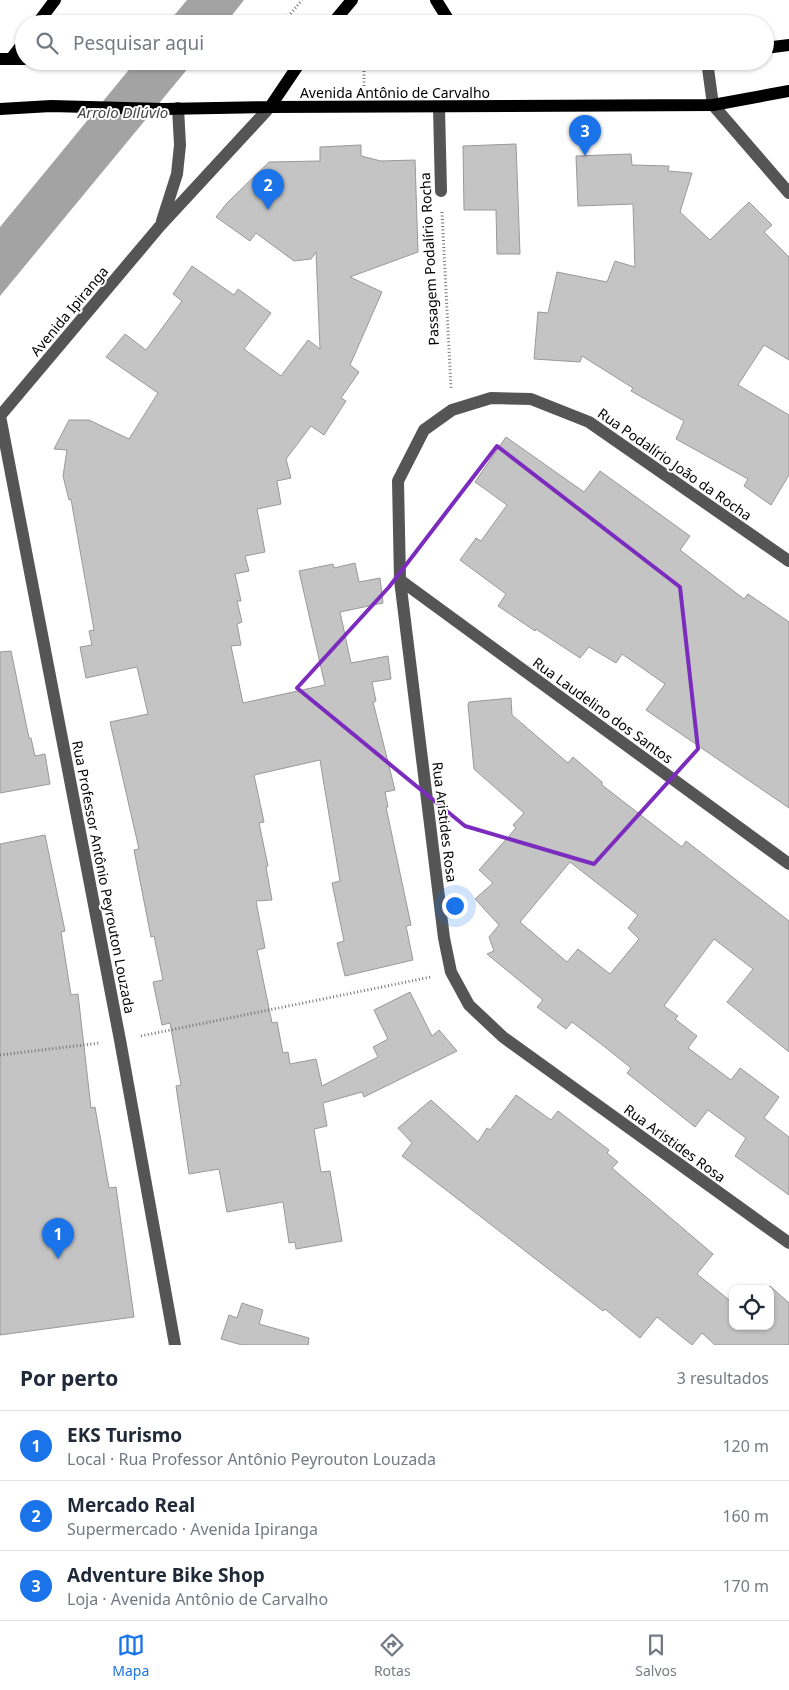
<!DOCTYPE html>
<html lang="pt">
<meta charset="utf-8">
<style>
:root{--surface:#fff;--page:#f6f6f7;--text:#1f2937;--muted:#747a83;--line:#e0e1e3;--accent:#1a73e8}
body{margin:0;font-family:"Noto Sans",sans-serif;background:var(--page);color:var(--text)}
.controls{position:absolute;right:15px;bottom:15px;display:grid;overflow:hidden;border-radius:10px;box-shadow:0 1px 4px #0004}
.controls button{width:45px;height:45px;display:grid;place-items:center;padding:0;border:0;border-bottom:1px solid var(--line);background:var(--surface);color:var(--text);font:25px sans-serif}
.you{position:absolute;left:454px;top:905px;width:18px;height:18px;margin:-12px;border:4px solid #fff;border-radius:50%;background:#1a73e8;box-shadow:0 0 0 8px #1a73e833}
.badge{display:grid;place-items:center;width:32px;height:32px;border-radius:50%;background:var(--accent);color:#fff;font-size:16px;font-weight:700}
.pin{position:absolute;translate:-50% -41px;filter:drop-shadow(0 1px 2px #0008)}
.pin::after{content:'';position:absolute;top:26px;width:18px;height:15px;background:inherit;clip-path:polygon(0 0,100% 0,50% 100%)}
.list{margin:0;padding:0;list-style:none}
h2{display:flex;justify-content:space-between;align-items:center;height:65px;margin:0;padding:0 20px;font-size:21px}
h2 small{font-size:16px;font-weight:400;color:var(--muted)}
.list li{display:grid;grid-template-columns:32px 1fr auto;gap:15px;align-items:center;box-sizing:border-box;height:70px;padding:0 20px;border-top:1px solid var(--line)}
.list b{display:block;font-size:19px;white-space:nowrap}
.list p{margin:0;font-size:16px;white-space:nowrap;color:var(--muted)}
.list em{font-size:16px;font-style:normal;color:var(--muted)}
.icon{flex:none;width:28px;height:28px;fill:none;stroke:currentColor;stroke-width:2;stroke-linecap:round;stroke-linejoin:round}
.map{position:relative;flex:none;width:789px;height:1345px;overflow:hidden}
.search{position:absolute;background:var(--surface);box-shadow:0 1px 4px #0004;left:15px;right:15px;top:15px;height:55px;display:flex;align-items:center;gap:12px;box-sizing:border-box;padding:0 18px;border-radius:28px;color:var(--muted);font-size:19px}
.sheet{height:275px;background:var(--surface)}
nav{display:flex;justify-content:space-around;align-items:center;box-sizing:border-box;height:70px;border-top:1px solid var(--line);background:var(--surface);font-size:14px;color:var(--muted)}
nav a{display:grid;justify-items:center;gap:2px}
nav .on{color:var(--accent)}
.map>svg:first-child{display:block}
.water{fill:#a3a3a3}
.building{fill:#c4c4c4;stroke:#999;fill-rule:evenodd}
.lines{fill:none;stroke-linecap:round;stroke-linejoin:round}
.path{stroke:#777;stroke-width:3;stroke-dasharray:1 2.5;stroke-linecap:butt}
.minor{stroke:#555;stroke-width:12}
.major{stroke:#000;stroke-width:12}
.marked{fill:none;stroke:#7b2cbf;stroke-width:4;stroke-linejoin:round}
.labels{text-anchor:middle;dominant-baseline:central;stroke-width:4;stroke-linejoin:round;paint-order:stroke}
.street-label{font-size:14px;fill:#000;stroke:#fff}
.water-label{font-size:15px;font-style:italic;fill:#444;stroke:#fff}
</style>
<div class="map">
<svg width="789" height="1345" viewBox="0 0 789 1345">
<rect width="100%" height="100%" fill="#fff"/>
<!-- water -->
<path class="water" d="M187,0H244L225,24H167Z
M136,61H194L0,296V227Z"/>
<!-- building -->
<path class="building" d="M516,144L520,254H497L496,210H464L463,146Z
M361,145V156L381,161L415,160L418,252L350,277L382,292L350,365L359,372L341,398L346,401L324,435L311,426L286,459L291,478L277,481L281,504L257,509L265,552L245,556L249,571L235,574L241,601H237L242,622L237,624L241,645L231,646L243,703L325,685L299,571L333,564L334,568L355,563L359,582L380,578L383,603L340,612L351,663L388,656L391,679L372,682L376,701L373,702L395,790L385,792L388,807H386L411,925L406,926L413,960L345,976L337,943L344,941L332,883L340,881L320,760L254,775L264,822L259,823L268,866L266,867L272,900L256,901L265,948L257,950L272,1023L277,1022L283,1053L288,1052L290,1064L316,1059L322,1086L378,1057L373,1047L388,1039L374,1010L410,992L432,1036L439,1030L457,1051L364,1097L362,1092L323,1103L327,1126L314,1129L321,1172L330,1171L342,1241L296,1249L295,1242L289,1243L283,1202L227,1212L219,1169L189,1174L176,1086L181,1085L170,1023L162,1025L153,982L163,980L154,936L151,937L134,850L139,849L110,722L148,714L137,667L86,678L80,647L92,645L89,631L94,630L71,499L69,500L63,476L67,450L54,449L69,420H89L129,439L158,393L106,357L125,334L146,350L182,301L173,294L192,266L234,295L238,289L271,313L244,349L281,376L308,340L320,349L316,252L311,259L294,261L256,233L250,241L216,217L227,203L269,162L320,161V147Z
M631,154L632,165L669,166L668,171L692,173L680,212L710,240L749,202L772,225L764,232L789,257V360L764,345L738,385L789,415V475L771,505L744,486L748,479L676,439L684,421L631,391L633,388L582,356L580,362L534,359L538,312L548,313L557,272L607,282L615,261L635,267L633,204L578,206L576,156Z
M506,437L584,492L600,471L690,536L680,550L744,599L748,594L789,622V808L646,710L665,684L622,654L616,663L589,647L580,658L536,629L535,631L498,606L506,594L460,560L476,538L481,541L507,505L475,482Z
M11,651L29,738H31L35,756L45,754L50,784L0,793V652Z
M511,698L512,715L568,763L573,757L602,782V785L682,847L686,841L789,921V1052L727,1002L753,969L714,939L664,1006L678,1016L675,1019L697,1036L688,1048L731,1080L740,1068L779,1097L764,1118L789,1137V1195L735,1156L746,1138L708,1110L695,1127L627,1073L631,1068L605,1047L572,1022L566,1029L537,1007L543,1000L487,954L494,951L489,937L499,925L475,899L493,883L479,870L516,828L513,825L524,813L474,769L468,705L469,702ZM570,862L638,915L628,928L639,939L610,974L578,949L567,962L520,922Z
M45,835L65,931L61,932L71,995L78,994L91,1108L95,1107L109,1188L116,1187L134,1317L0,1335V844Z
M516,1095L551,1120L558,1111L609,1150L607,1153L618,1162L612,1168L713,1254L697,1274L733,1303V1326H770V1289H768L770,1286L789,1303V1345H715L702,1333L692,1345L657,1317L640,1338L605,1309L603,1311L402,1156L412,1143L398,1128L431,1100L478,1142L487,1128L490,1130Z
M242,1303L263,1310L259,1324L309,1338L308,1345H242L221,1339L229,1315L237,1318Z"/>
<g class="lines">
<!-- path -->
<path class="path" d="M286,19L312,20
M286,19L302,0
M364,86V61
M442,212L451,388
M141,1036L431,977
M0,1055L100,1043"/>
<!-- minor -->
<path class="minor" d="M707,61L713,105L789,193
M439,108L441,191
M162,221L177,174L180,145L178,108
M0,416L120,1040L175,1345
M0,416L160,226L270,107
M789,561L589,422L531,399L491,398L452,410L424,430L398,481L400,580L444,938L451,972L469,1005L503,1037L789,1243
M400,580L789,864"/>
<!-- major -->
<path class="major" d="M436,0L451,24
M37,24L55,0
M332,24L352,0
M765,48L789,45
M0,59H24
M11,59L24,42
M270,107L301,61
M0,109L51,106L163,109L270,107L713,105L789,91"/>
</g>
<!-- marked area -->
<path class="marked" d="M497,446L680,587L698,749L594,864L465,826L297,688L389,587Z"/>
<g class="labels">
<!-- street labels -->
<g class="street-label">
<text x="395" y="92">Avenida Antônio de Carvalho</text>
<text transform="translate(429 259) rotate(-93)">Passagem Podalírio Rocha</text>
<text transform="translate(69 311) rotate(-50)">Avenida Ipiranga</text>
<text transform="translate(675 464) rotate(35)">Rua Podalírio João da Rocha</text>
<text transform="translate(603 710) rotate(36)">Rua Laudelino dos Santos</text>
<text transform="translate(445 822) rotate(83)">Rua Aristides Rosa</text>
<text transform="translate(104 877) rotate(79)">Rua Professor Antônio Peyrouton Louzada</text>
<text transform="translate(675 1143) rotate(36)">Rua Aristides Rosa</text>
</g>
<!-- water labels -->
<g class="water-label">
<text x="123" y="112">Arroio Dilúvio</text>
</g>
</g>
</svg>
<div class="controls">
<button><svg class="icon" aria-label="locate" viewBox="0 0 24 24"><circle cx="12" cy="12" r="6"/><path d="M12 2v4M12 18v4M2 12h4M18 12h4"/></svg></button>
</div>
<div class="you"></div>
<div class="pin badge" style="left:58px;top:1259px">1</div>
<div class="pin badge" style="left:268px;top:210px">2</div>
<div class="pin badge" style="left:585px;top:156px">3</div>
<div class="search"><svg class="icon" aria-label="search" viewBox="0 0 24 24"><circle cx="10" cy="10" r="6"/><path d="M15 15l6 6"/></svg>Pesquisar aqui</div>
</div>
<section class="sheet">
<h2>Por perto<small>3 resultados</small></h2>
<ul class="list">
<li><span class="badge">1</span><div><b>EKS Turismo</b><p>Local · Rua Professor Antônio Peyrouton Louzada</p></div><em>120 m</em></li>
<li><span class="badge">2</span><div><b>Mercado Real</b><p>Supermercado · Avenida Ipiranga</p></div><em>160 m</em></li>
<li><span class="badge">3</span><div><b>Adventure Bike Shop</b><p>Loja · Avenida Antônio de Carvalho</p></div><em>170 m</em></li>
</ul>
</section>
<nav>
<a class="on"><svg class="icon" aria-label="map" viewBox="0 0 24 24"><path d="M3 6l6-2 6 2 6-2v14l-6 2-6-2-6 2zM9 4v14M15 6v14"/></svg>Mapa</a>
<a><svg class="icon" aria-label="directions" viewBox="0 0 24 24"><path d="M12 3l9 9-9 9-9-9zM9 14v-3h6M13 9l2 2-2 2"/></svg>Rotas</a>
<a><svg class="icon" aria-label="saved" viewBox="0 0 24 24"><path d="M7 4h10v16l-5-4-5 4z"/></svg>Salvos</a>
</nav>
